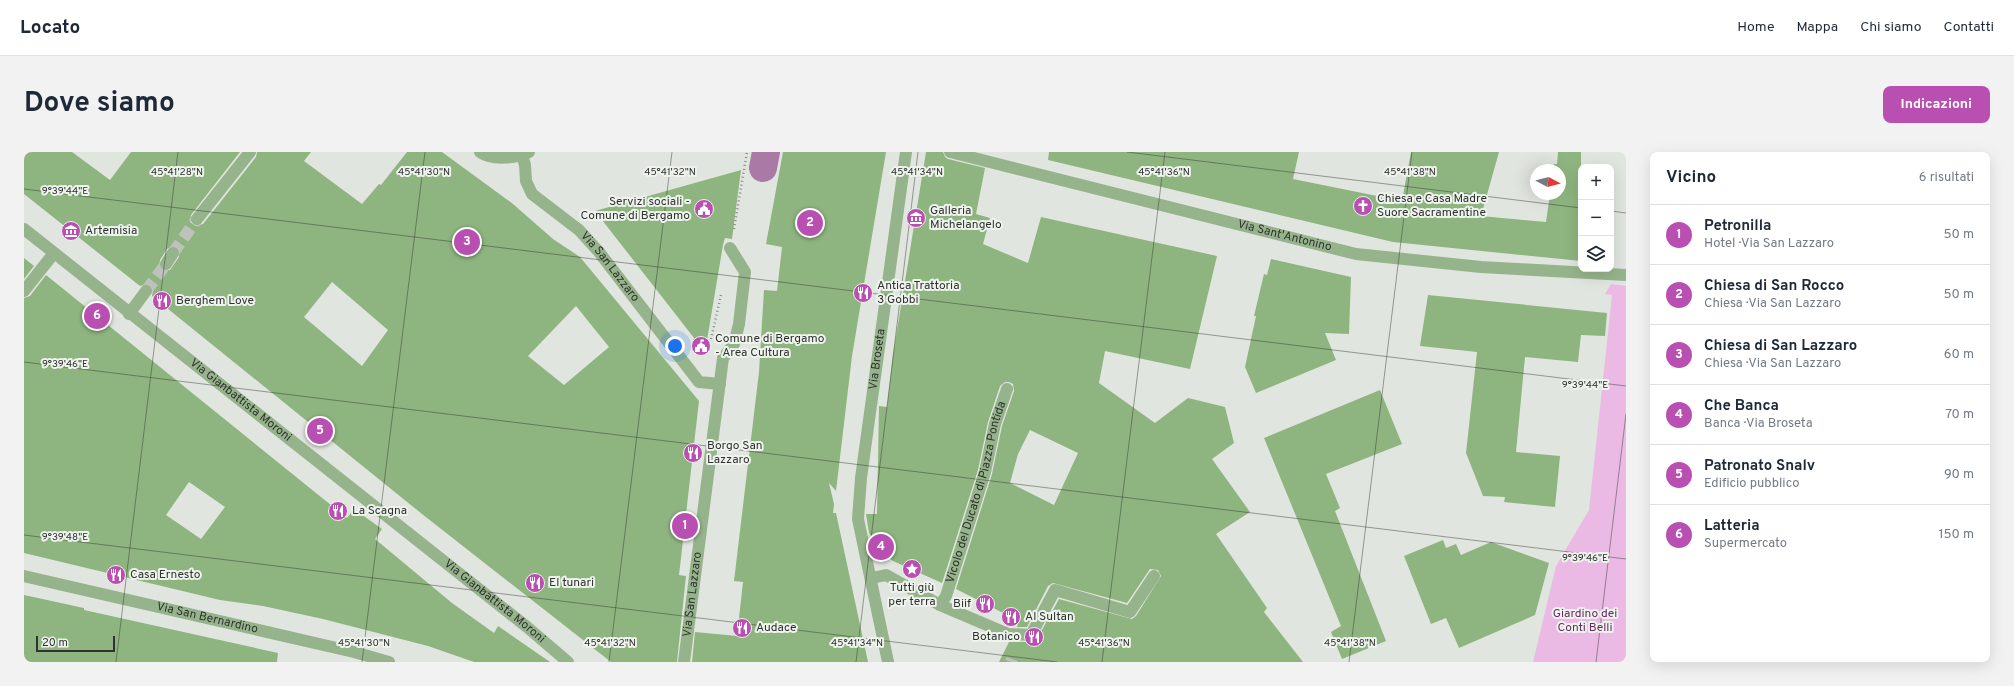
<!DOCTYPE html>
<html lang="it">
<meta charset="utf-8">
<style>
:root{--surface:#fff;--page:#f2f2f3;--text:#1f2937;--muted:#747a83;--line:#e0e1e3;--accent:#b94fb1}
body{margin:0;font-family:Overpass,sans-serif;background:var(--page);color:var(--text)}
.controls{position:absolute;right:12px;top:12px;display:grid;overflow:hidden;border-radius:8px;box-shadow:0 4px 16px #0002}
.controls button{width:36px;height:36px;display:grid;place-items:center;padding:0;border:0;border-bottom:1px solid var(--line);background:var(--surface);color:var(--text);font:20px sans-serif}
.compass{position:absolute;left:1506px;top:12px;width:36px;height:36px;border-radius:50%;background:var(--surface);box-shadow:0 4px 16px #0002;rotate:97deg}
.scale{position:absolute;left:12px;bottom:10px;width:79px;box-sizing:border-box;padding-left:4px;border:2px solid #30322f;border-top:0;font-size:11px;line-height:14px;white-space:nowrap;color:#30322f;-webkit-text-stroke:3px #eef3ed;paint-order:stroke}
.you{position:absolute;left:651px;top:194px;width:14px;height:14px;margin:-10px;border:3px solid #fff;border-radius:50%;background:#1a73e8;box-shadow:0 0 0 6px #1a73e833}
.badge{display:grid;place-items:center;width:26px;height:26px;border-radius:50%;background:var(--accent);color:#fff;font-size:13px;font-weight:700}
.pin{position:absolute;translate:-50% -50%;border:2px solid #fff;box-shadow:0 1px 4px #0006}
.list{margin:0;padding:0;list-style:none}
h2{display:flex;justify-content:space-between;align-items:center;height:52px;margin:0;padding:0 16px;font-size:17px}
h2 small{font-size:13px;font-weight:400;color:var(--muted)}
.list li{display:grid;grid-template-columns:26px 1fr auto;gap:12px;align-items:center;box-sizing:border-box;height:60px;padding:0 16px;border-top:1px solid var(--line)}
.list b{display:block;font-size:15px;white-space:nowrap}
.list p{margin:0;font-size:13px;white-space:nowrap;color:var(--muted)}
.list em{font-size:13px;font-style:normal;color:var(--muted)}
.icon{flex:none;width:22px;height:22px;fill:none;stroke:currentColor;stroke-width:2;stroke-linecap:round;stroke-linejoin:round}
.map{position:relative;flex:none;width:1602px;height:510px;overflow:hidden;border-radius:8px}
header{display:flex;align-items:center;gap:24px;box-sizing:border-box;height:56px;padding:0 20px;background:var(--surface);border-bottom:1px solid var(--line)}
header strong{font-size:19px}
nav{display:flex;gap:22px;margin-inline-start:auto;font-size:14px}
.intro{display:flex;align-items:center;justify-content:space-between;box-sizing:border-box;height:96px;padding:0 24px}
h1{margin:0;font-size:28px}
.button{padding:10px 18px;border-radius:8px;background:var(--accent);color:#fff;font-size:14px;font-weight:700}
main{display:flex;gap:24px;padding:0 24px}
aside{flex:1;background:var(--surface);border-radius:8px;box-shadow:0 4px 16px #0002}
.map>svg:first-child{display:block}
.green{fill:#eabae4}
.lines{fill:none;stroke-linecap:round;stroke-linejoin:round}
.canal{stroke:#ab79a5;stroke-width:28}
.building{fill:#8eb57f;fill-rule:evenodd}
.street-tunnel{stroke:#bec1bc;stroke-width:12;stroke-dasharray:12 6;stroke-linecap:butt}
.path{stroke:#868984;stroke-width:2.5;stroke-dasharray:1 3;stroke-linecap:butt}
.lane{stroke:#96b48b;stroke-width:12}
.street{stroke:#96b48b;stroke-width:12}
.ticks{fill:none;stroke:#30322f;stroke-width:1;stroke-opacity:0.45}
.labels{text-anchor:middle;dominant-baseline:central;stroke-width:4;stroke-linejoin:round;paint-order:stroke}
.poi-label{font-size:12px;fill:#30322f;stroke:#eef3ed;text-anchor:start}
.street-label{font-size:12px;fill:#30322f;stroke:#eef3ed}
.park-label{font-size:12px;fill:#672962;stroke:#eef3ed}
.ticks-label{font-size:10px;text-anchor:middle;fill:#30322f;stroke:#eef3ed;stroke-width:4;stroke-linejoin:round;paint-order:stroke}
</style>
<header>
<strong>Locato</strong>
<nav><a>Home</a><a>Mappa</a><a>Chi siamo</a><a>Contatti</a></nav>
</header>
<div class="intro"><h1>Dove siamo</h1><a class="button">Indicazioni</a></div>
<main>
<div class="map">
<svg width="1602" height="510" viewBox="0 0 1602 510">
<rect width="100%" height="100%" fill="#e1e5df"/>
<!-- green -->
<path class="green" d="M1587,132L1602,134V510H1509L1532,414L1565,358L1588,143L1581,142Z"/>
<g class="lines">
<!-- canal -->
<path class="canal" d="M739,16L742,0"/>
</g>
<!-- building -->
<path class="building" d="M0,0H48L86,28L107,0H216L167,63L166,70L172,74L179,72L232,5L233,0H287L280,9L338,52L355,32L357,33L383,0H418L489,52L529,87L556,105L675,249L655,423L662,424L653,510H587L398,362L128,144L129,139L127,133L122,132L116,134L0,42ZM149,94L155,97V105L146,118H138L135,115L136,108L143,97ZM308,130L364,178L338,214L280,165ZM552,154L585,195L540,233L504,204Z
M759,0H862L828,204L812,339L805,331L810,352L809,361H812L844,510H668L671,480L713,484L719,430L710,429L735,220L740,138L753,139L758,95L742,92Z
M902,0H919L921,5L924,7L961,16L952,62L966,66L959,92L1004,111L1017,65L1193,104L1166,217L1081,199L1075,231L1131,271L1164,246L1201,255L1210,291L1188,307L1226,360L1192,382L1243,456L1240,460L1279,510H975L985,490H1007L1013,487L1035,447L1108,467L1112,464L1137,424L1134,418L1126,417L1103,451L1029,431L1024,434L1003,475H993L995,469L932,437L968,322L978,274L990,239L989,232L985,230H981L976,234L964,270L954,318L918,431L869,409L862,403L845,381L842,362H853L855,254L863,255L869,203ZM1006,278L1054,301L1030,353L986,331L994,302Z
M1025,0H1275L1269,27L1378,49L1387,0H1475L1457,64L1522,70L1526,42H1536V18H1529L1530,12H1533L1534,0H1557V109L1369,90L1024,8Z
M717,18L708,87L701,86L699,93L681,200L571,59Z
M0,106L10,114L0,127Z
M1247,107L1327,125L1325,182L1301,181L1312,208L1232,241L1221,215L1232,164H1230L1240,122L1243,123Z
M22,123L323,366L330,357L358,377L351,387L428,451L470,481L474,474L526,510H450L404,494L299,467L239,454L196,448L0,401V146L6,144ZM165,330L201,355L177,387L142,363Z
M1404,143L1583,161L1581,184L1557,183L1554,210L1501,205L1492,300L1536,304L1531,355L1480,350L1481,345L1459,344L1442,301L1453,200L1396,194Z
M1356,238L1378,292L1302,322L1316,356L1311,359L1362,489L1318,507L1307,480L1317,474L1240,286Z
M1419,388L1422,396L1432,392L1437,403L1467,390L1525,411L1511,463L1435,496L1422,466L1407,472L1380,404Z
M0,443L60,456V458L254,501L253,510H0Z"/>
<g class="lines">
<!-- street-tunnel -->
<path class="street-tunnel" d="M149,101L173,67
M122,139L142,112
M987,510L988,507"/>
<!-- path -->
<path class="path" d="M710,77L723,0
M687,187L697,143"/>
<!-- lane -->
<path class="lane" id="s1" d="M916,453L922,444L961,320L971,272L983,237"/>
<!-- street -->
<g class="street">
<path d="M456,0C469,9 492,6 505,0"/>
<path id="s2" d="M926,0L1332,102L1457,115L1602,123"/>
<path id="s3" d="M498,3L501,13L502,29L508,42L555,78L575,100L675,230L696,232"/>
<path d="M173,67L226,0"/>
<path id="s4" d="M0,77L503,475L544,510"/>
<path d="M142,112L149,101"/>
<path d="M0,139L30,101"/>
<path d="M105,162L122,139"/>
<path id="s5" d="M0,424L330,500L365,510"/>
<path d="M848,426L862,423L916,453L984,482L1007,483L1031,438L1106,460L1130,424"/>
<path id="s6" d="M660,510L699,206L710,192L715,172L721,120L706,96"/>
<path id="s7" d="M864,510L834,367L837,326L882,0"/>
</g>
</g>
<!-- ticks -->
<path class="ticks" d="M1103,0L1557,56M0,37L1602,234M1587,59L1602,61M0,210L1602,407M0,383L1033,510M92,510L154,0M338,510L401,0M585,510L648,0M832,510L894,0M1078,510L1141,0M1325,510L1388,0M1572,510L1602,262"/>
<!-- icons -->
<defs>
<symbol id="church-disc" viewBox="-11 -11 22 22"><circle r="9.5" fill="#b94fb1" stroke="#eef3ed"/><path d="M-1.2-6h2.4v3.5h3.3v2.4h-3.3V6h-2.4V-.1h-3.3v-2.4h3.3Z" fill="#fff"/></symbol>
<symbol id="civic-disc" viewBox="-11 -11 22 22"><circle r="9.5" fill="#b94fb1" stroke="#eef3ed"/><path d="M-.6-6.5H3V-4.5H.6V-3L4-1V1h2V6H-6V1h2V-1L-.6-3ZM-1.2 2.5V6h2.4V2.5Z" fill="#fff"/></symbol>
<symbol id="museum-disc" viewBox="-11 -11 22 22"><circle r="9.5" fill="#b94fb1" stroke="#eef3ed"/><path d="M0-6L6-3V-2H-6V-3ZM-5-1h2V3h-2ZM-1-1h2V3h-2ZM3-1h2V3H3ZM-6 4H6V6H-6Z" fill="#fff"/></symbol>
<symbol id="restaurant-disc" viewBox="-11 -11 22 22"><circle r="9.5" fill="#b94fb1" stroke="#eef3ed"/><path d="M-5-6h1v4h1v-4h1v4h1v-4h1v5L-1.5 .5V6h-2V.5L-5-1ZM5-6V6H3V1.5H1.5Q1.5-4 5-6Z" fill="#fff"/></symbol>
<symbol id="sight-disc" viewBox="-11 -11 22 22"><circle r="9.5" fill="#b94fb1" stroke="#eef3ed"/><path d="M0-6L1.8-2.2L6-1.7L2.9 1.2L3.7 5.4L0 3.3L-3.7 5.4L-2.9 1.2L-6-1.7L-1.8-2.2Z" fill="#fff"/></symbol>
</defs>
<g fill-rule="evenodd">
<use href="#church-disc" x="1328" y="43" width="22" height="22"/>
<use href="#civic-disc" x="669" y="46" width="22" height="22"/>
<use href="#museum-disc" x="881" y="55" width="22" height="22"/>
<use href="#museum-disc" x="36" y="68" width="22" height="22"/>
<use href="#restaurant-disc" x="828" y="130" width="22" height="22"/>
<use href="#restaurant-disc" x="127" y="138" width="22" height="22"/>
<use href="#civic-disc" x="666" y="183" width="22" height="22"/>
<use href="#restaurant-disc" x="658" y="290" width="22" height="22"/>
<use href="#restaurant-disc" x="303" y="348" width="22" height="22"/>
<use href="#sight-disc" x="877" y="406" width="22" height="22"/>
<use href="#restaurant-disc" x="81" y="412" width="22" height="22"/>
<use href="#restaurant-disc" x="500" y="420" width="22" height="22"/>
<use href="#restaurant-disc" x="950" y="441" width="22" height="22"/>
<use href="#restaurant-disc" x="976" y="454" width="22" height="22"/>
<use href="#restaurant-disc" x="707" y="465" width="22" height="22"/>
<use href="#restaurant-disc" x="999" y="474" width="22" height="22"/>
</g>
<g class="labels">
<!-- poi labels -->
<g class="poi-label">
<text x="1353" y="47">Chiesa e Casa Madre<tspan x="1353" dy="14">Suore Sacramentine</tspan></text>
<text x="666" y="50" text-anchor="end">Servizi sociali -<tspan x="666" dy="14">Comune di Bergamo</tspan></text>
<text x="906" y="59">Galleria<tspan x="906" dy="14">Michelangelo</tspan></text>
<text x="61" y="79">Artemisia</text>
<text x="853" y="134">Antica Trattoria<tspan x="853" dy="14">3 Gobbi</tspan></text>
<text x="152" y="149">Berghem Love</text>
<text x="691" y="187">Comune di Bergamo<tspan x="691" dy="14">- Area Cultura</tspan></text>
<text x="683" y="294">Borgo San<tspan x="683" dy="14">Lazzaro</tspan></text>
<text x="328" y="359">La Scagna</text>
<text x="106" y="423">Casa Ernesto</text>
<text x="525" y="431">El tunari</text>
<text x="888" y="436" text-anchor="middle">Tutti giù<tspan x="888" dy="14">per terra</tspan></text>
<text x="947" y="452" text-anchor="end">Biif</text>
<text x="1001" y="465">Al Sultan</text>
<text x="732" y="476">Audace</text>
<text x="996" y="485" text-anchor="end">Botanico</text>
</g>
<!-- street labels -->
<g class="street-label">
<text stroke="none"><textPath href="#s2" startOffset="345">Via Sant'Antonino</textPath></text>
<text stroke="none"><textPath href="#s3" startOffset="148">Via San Lazzaro</textPath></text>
<text stroke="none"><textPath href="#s7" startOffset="307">Via Broseta</textPath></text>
<text stroke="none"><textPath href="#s4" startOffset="276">Via Gianbattista Moroni</textPath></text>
<text stroke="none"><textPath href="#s1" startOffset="119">Vicolo del Ducato di Piazza Pontida</textPath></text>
<text stroke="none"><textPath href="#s6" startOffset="68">Via San Lazzaro</textPath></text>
<text stroke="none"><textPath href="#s4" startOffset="600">Via Gianbattista Moroni</textPath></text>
<text stroke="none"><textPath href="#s5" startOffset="188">Via San Bernardino</textPath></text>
</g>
<!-- park labels -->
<g class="park-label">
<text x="1561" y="462">Giardino dei<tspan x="1561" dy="14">Conti Belli</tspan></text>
</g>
</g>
<g class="ticks-label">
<text x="153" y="23">45°41'28"N</text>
<text x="400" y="23">45°41'30"N</text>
<text x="646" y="23">45°41'32"N</text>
<text x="893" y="23">45°41'34"N</text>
<text x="1140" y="23">45°41'36"N</text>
<text x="1386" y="23">45°41'38"N</text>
<text x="41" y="42">9°39'44"E</text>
<text x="41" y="215">9°39'46"E</text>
<text x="1561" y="236">9°39'44"E</text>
<text x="41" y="388">9°39'48"E</text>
<text x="1561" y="409">9°39'46"E</text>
<text x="340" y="494">45°41'30"N</text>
<text x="586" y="494">45°41'32"N</text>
<text x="833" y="494">45°41'34"N</text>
<text x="1080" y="494">45°41'36"N</text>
<text x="1326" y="494">45°41'38"N</text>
</g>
</svg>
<div class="controls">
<button>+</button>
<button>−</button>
<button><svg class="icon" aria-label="layers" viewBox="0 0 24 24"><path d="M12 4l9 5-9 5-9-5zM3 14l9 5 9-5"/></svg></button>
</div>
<svg class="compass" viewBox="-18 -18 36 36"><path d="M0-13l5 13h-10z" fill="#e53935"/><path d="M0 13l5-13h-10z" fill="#747a83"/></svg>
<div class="scale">20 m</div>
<div class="you"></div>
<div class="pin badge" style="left:661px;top:374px">1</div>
<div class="pin badge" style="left:786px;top:71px">2</div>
<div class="pin badge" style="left:443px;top:90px">3</div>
<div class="pin badge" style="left:857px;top:395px">4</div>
<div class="pin badge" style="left:296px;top:279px">5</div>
<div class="pin badge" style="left:73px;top:164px">6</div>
</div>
<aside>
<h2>Vicino<small>6 risultati</small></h2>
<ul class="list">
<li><span class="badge">1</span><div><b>Petronilla</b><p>Hotel · Via San Lazzaro</p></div><em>50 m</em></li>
<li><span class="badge">2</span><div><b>Chiesa di San Rocco</b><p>Chiesa · Via San Lazzaro</p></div><em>50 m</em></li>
<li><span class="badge">3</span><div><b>Chiesa di San Lazzaro</b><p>Chiesa · Via San Lazzaro</p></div><em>60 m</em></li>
<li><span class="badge">4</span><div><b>Che Banca</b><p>Banca · Via Broseta</p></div><em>70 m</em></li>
<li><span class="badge">5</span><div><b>Patronato Snalv</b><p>Edificio pubblico</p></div><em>90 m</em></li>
<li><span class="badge">6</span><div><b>Latteria</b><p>Supermercato</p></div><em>150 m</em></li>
</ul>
</aside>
</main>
